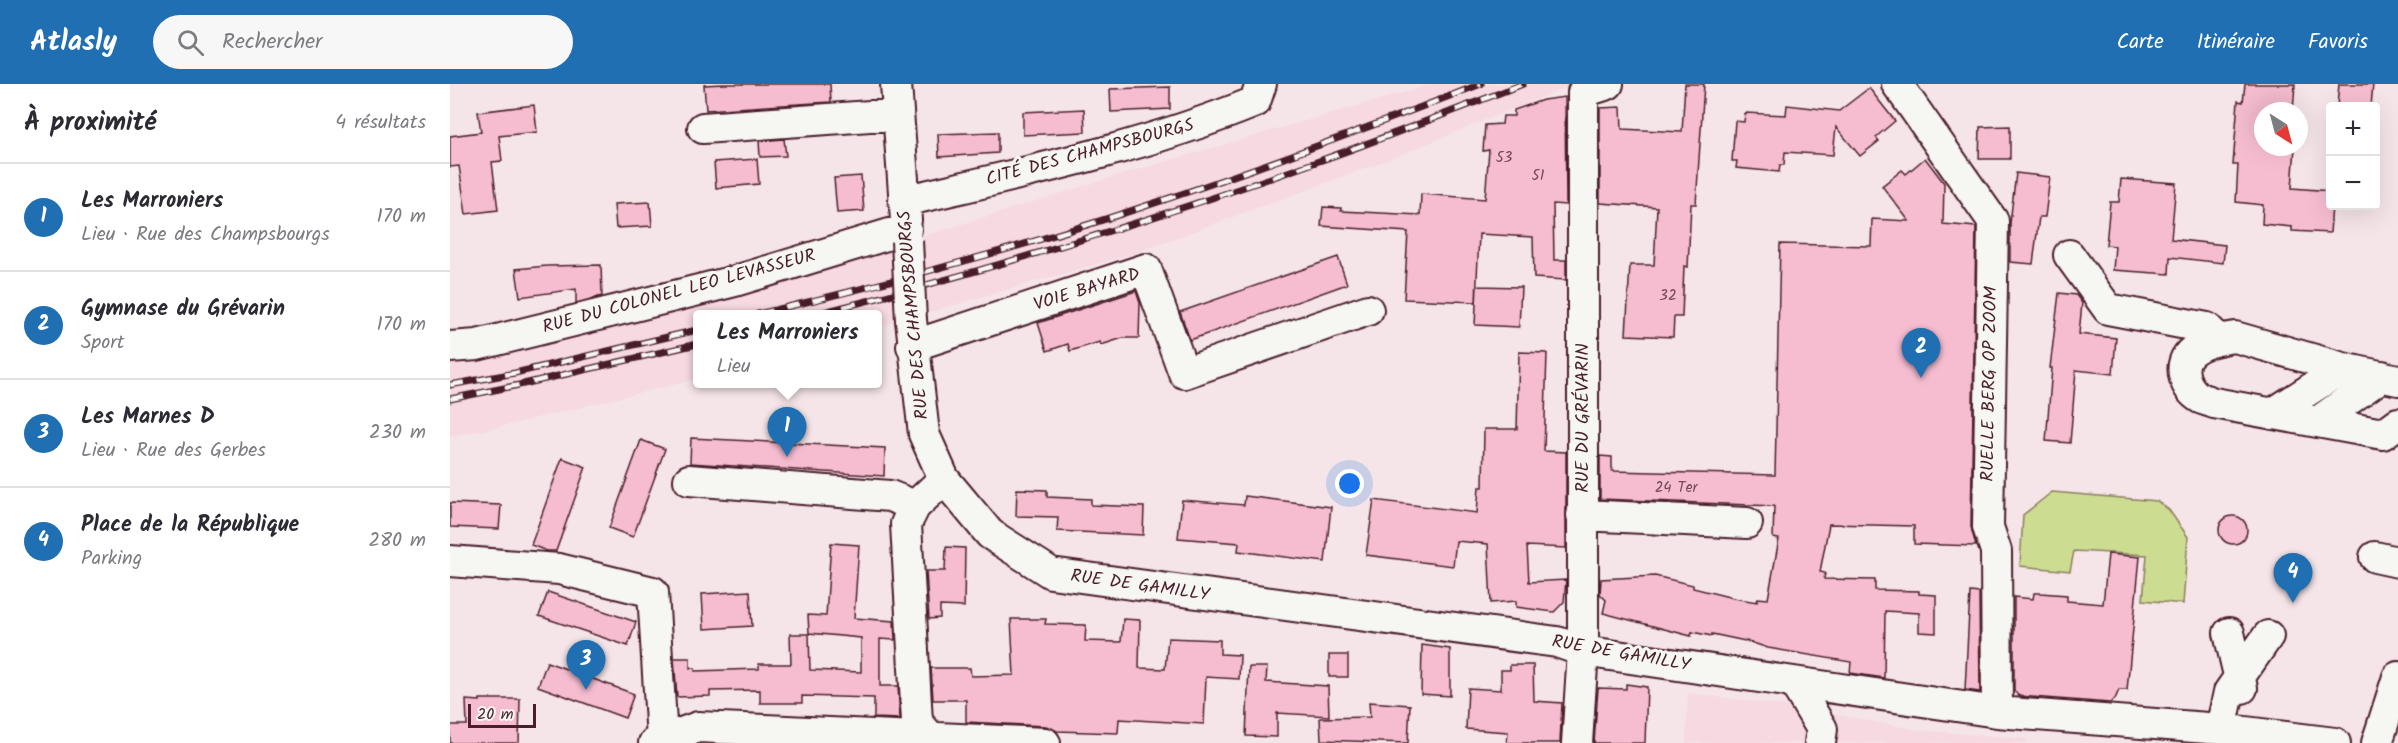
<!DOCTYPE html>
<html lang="fr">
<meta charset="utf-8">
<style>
:root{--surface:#fff;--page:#f7f7f7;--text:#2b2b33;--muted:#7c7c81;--line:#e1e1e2;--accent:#1f6fb2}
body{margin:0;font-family:Kalam,sans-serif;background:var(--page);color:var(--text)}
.controls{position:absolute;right:18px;top:18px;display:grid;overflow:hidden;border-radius:6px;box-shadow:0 6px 24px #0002}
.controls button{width:54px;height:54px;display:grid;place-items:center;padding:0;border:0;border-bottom:2px solid var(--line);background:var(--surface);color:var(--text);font:30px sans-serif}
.compass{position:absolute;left:1804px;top:18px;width:54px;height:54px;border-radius:50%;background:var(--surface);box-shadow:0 6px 24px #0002;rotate:144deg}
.scale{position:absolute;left:18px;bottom:15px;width:68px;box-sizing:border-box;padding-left:6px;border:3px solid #4a1f2b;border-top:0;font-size:16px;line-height:21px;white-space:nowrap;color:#4a1f2b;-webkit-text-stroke:4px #f6f6f2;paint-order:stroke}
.you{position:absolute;left:900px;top:400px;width:21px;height:21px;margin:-15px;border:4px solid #fff;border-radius:50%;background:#1a73e8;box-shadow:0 0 0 9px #1a73e833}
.badge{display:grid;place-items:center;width:39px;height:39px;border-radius:50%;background:var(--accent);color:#fff;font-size:20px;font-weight:700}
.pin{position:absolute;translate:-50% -50px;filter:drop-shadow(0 2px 3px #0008)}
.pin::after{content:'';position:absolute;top:32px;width:21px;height:18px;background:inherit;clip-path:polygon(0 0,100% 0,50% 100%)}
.popup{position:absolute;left:243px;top:226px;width:189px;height:78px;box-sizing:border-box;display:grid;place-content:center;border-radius:6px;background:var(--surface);filter:drop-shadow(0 2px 4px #0005);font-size:20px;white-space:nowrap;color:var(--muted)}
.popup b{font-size:22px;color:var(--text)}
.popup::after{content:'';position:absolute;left:50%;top:100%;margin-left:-12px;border:12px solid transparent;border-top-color:var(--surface)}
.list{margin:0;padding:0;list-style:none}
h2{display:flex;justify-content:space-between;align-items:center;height:78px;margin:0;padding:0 24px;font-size:26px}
h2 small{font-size:20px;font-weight:400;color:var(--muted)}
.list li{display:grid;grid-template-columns:39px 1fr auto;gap:18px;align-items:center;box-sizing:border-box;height:108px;padding:0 24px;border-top:2px solid var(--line)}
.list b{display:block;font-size:22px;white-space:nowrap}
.list p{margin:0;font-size:20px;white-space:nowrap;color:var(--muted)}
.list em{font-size:20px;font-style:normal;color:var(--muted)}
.icon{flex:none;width:33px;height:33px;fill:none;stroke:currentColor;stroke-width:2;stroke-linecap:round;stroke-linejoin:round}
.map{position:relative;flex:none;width:1948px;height:659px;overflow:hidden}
header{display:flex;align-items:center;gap:36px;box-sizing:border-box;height:84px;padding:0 30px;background:var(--accent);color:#fff}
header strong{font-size:28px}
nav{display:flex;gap:33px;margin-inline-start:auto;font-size:21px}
.search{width:420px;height:54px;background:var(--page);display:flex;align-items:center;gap:15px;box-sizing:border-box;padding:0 21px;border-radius:33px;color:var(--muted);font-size:22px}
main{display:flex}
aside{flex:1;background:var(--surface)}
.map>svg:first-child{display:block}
.built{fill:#f6d9e1}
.green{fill:#ccdd91;stroke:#8b7e5e;stroke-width:1.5}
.building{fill:#f6bdd1;stroke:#4a1f2b;stroke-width:1.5}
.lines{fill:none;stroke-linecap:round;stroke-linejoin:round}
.minor-casing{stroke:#4a1f2b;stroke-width:34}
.minor{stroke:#f6f6f2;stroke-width:30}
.rail-casing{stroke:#4a1f2b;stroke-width:7}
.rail{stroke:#f6f6f2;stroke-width:4.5;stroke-dasharray:14;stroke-linecap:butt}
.minor-bridge-casing{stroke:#4a1f2b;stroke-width:34;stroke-linecap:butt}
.minor-bridge{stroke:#f6f6f2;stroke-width:30}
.labels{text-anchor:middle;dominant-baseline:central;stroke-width:6;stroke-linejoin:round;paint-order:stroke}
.number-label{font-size:15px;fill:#754654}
.street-label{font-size:18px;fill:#4a1f2b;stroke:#f6f6f2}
</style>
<header>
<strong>Atlasly</strong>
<div class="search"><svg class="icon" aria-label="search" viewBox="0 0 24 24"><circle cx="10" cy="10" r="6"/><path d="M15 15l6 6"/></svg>Rechercher</div>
<nav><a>Carte</a><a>Itinéraire</a><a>Favoris</a></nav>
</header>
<main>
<aside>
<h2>À proximité<small>4 résultats</small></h2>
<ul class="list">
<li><span class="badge">1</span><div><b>Les Marroniers</b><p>Lieu · Rue des Champsbourgs</p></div><em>170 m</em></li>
<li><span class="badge">2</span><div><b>Gymnase du Grévarin</b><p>Sport</p></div><em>170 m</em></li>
<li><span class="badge">3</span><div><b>Les Marnes D</b><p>Lieu · Rue des Gerbes</p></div><em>230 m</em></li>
<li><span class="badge">4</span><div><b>Place de la République</b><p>Parking</p></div><em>280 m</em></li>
</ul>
</aside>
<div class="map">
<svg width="1948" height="659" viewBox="0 0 1948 659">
<rect width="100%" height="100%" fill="#f6e5e8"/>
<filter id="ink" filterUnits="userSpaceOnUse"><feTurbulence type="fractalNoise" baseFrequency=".0167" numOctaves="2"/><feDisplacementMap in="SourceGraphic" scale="12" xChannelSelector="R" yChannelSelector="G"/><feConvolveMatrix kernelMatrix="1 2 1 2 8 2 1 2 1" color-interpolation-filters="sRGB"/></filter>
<g filter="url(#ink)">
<!-- built -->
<path class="built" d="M983,0H1124L922,82L682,170L427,243V230H247V295L45,344L0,352V269L426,167L666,92Z
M1238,609L1352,624L1468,646L1577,655V659H1236Z"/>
<!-- green -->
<path class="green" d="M1602,408L1707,417L1719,426L1738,453L1733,520L1693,516L1697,471L1624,467L1620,487L1570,482L1573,431Z"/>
<!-- building -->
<path class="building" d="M274,0H380L381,18L256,26L254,1Z
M1235,0H1254L1246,120H1241L1238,183L1234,182L1232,233H1224L1223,253L1176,251L1180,181H1204L1207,123L1150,119V24L1171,23L1172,45L1232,48Z
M1795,0H1845L1843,27H1813V63H1845L1842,104L1881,107L1882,122L1880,149L1842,147V143L1812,140L1813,121L1786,118L1788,81H1783L1788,17L1793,18Z
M1889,0H1923L1921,22H1887Z
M720,3V25L661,28L660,5Z
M1419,4L1445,37L1426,53L1429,57L1410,72L1386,43L1383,71L1335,68L1334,81H1330L1329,88L1286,84L1287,77H1282L1285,37L1294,38L1295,29L1336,31L1337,21L1389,27Z
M1115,13L1116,121L1103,120L1104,176H1116V196L1084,194L1083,153L1029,150L1026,218L954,215L958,148L871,142L873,123L891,124V127L970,131L971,110L1035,115L1039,66L1033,67L1035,41L1052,40L1053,32H1064V26L1093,16Z
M84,21L87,48L49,52L52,77L42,78L48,126L16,130L9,82L0,83V52L31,48L28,28Z
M634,25L635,48L573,51V28Z
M1560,42V75H1529L1530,43Z
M548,48V69L489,73L488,50Z
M334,55L336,72L310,73L309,57Z
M1475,74L1494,99L1493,140L1526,143L1521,443L1526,462L1464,460V442L1379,440L1370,488L1375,489L1374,495L1425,496V506L1469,507V510L1486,511V549L1469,548V529L1435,527L1434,594L1400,589L1401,578L1318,564L1300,558L1262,550V552L1242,548L1241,552L1153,529L1156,516L1150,510L1151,495L1205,492L1243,501V504L1283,514L1307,518L1308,514L1318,515L1329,455L1323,454L1324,422L1150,415V372L1162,373V387L1325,391L1330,160L1421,162L1422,135L1459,137L1432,102L1452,86L1456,90Z
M307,75L309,100L266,104L264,78Z
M1566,89L1600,93L1595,133H1589L1583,180L1560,178V139Z
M411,92L414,127L387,129L384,94Z
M1671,95L1726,99L1721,155L1775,161L1773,179L1720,173L1719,190L1663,186L1665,162L1656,161L1660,118H1669Z
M200,118L202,142L166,144L164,120Z
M888,173L897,200L740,256L730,228Z
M151,181L152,212L126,219V205L70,213L66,185L97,182Z
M1027,202L1071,203L1069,243L1025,241Z
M686,207L690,219L689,254H673L651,261L650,258L620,267L618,260L597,267L588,239Z
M1609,209L1626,211L1632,219L1629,250L1666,254L1663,290L1626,286L1620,359L1596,357L1602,284H1600Z
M1069,268L1097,269L1094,367L1116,368V464L1077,462L1079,498L1116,496L1114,518L1104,528L1066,523V517L1041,519L1038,460L1006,457L1003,482L916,471L924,416L1027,429L1029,403H1033L1034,345H1067Z
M241,354L435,364L434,392L240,379Z
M191,356L215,365L183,453L159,444Z
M112,374L136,383L106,467H97L81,461Z
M567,405L597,406V413L641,415V421L694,423L693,451L607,447L608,433L566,432Z
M795,412L881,423L875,478L788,467L789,459L728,454L732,416L794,421Z
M0,419L51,421L49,445L0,443Z
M1769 446a14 14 0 1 1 28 0a14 14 0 1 1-28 0Z
M381,459L409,461L404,534L444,537L445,556L430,555V602H448L450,635L424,634V614L352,612V619H310V606L260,607V612L227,613L224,574H240V584H245V587L309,585V580H341L340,550H359L360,586L411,588V554L359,549L358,531L376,532Z
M496,463L515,464L514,523L490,522V534L479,535L476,487H495Z
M1658,470L1690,473L1677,606H1669L1665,615L1660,619L1569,612L1564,607V513L1583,515L1584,509H1590L1617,511V517L1653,520Z
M300,507L302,542L254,545L252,510Z
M98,508L186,538L178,562L89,532Z
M1520,508L1529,509L1530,608L1515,606Z
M561,535H596L595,540L636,541L635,557L671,558L673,535L690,536L689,584L715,585L718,554L770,556V570L790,571L789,595L756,593L754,640L669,635L668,649L607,647L596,642L516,638V616H483L481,584H520L521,592L564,591Z
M972,561L1000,565V612L971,610Z
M879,571H898V593H879Z
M97,578L184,610L175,634L88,602Z
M1060,581H1083L1084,617L1112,619L1110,659H1057L1058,648L1016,645L1018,604L1051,606V586H1060Z
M799,583H817L816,598L878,602L879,632L827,629V653L796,652Z
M1176,600L1197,603L1195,659H1144L1148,604L1176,605Z
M30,615H70L69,659H0V641H17L16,616L30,617Z
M919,618L960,621L958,659L871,656L870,634L920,633Z"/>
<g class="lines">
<defs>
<path id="minor" d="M446,0L456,136
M1447,0L1543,137L1538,443L1546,467L1547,628
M253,44L448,30
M454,117C573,89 692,64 805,18L811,0
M1619,171L1658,225L1757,244L1768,255
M461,236L474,350L494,395L540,450L601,489L1107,558L1133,567L1547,628L1771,645L1885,659
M462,262L696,185L734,289L918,226
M0,263L27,261L285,197L456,145
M1948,296L1893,284L1785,253C1771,255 1751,258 1740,269C1727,282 1735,305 1750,314C1754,316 1759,317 1764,319L1933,350L1948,339
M1822,330L1893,284
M1869,337L1932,292
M239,396L440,412L465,422
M1132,431L1297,439
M1925,473L1948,478
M0,477L109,485L203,508L212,656
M1779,549L1792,604
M1344,598L1372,645L1370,659
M1771,645L1779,608L1818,552
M481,654L467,638L456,440L465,422L494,395
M204,659L248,643L595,659
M1127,659L1133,567V8L1158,0
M1927,659L1948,593"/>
</defs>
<!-- minor casing -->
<use href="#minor" class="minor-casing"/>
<!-- minor -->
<use href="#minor" class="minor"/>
<defs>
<path id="rail" d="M308,230C370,215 432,200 493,183C676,134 855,68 1031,0
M366,230C536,187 704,136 869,77C937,53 1005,26 1073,0
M0,301L65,289L247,246
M0,315L69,301L247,260"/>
</defs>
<!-- rail casing -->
<use href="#rail" class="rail-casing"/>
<!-- rail -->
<use href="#rail" class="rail"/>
<defs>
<path id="minor-bridge" d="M457,157L461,236"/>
</defs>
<!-- minor-bridge casing -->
<use href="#minor-bridge" class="minor-bridge-casing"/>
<!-- minor-bridge -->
<use href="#minor-bridge" class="minor-bridge"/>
</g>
</g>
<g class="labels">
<!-- number labels -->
<g class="number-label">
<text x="1054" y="74">53</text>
<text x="1088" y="92">51</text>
<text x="1218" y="212">32</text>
<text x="1226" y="404">24 Ter</text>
</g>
<!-- street labels -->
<g class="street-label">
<text transform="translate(640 69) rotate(-15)">CITÉ DES CHAMPSBOURGS</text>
<text transform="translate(637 206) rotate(-17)">VOIE BAYARD</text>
<text transform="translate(229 208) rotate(-15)">RUE DU COLONEL LEO LEVASSEUR</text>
<text transform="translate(464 231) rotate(-95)">RUE DES CHAMPSBOURGS</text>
<text transform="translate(1540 300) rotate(-89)">RUELLE BERG OP ZOOM</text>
<text transform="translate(1133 334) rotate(-90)">RUE DU GRÉVARIN</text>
<text transform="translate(690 502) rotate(8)">RUE DE GAMILLY</text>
<text transform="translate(1171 570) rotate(10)">RUE DE GAMILLY</text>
</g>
</g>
</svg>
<div class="controls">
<button>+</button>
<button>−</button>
</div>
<svg class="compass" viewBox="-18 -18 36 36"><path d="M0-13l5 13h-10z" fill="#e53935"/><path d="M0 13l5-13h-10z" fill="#7c7c81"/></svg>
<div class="scale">20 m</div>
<div class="you"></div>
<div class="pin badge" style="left:337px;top:373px">1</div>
<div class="popup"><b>Les Marroniers</b>Lieu</div>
<div class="pin badge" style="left:1471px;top:294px">2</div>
<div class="pin badge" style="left:136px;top:606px">3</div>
<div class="pin badge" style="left:1843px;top:519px">4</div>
</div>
</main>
